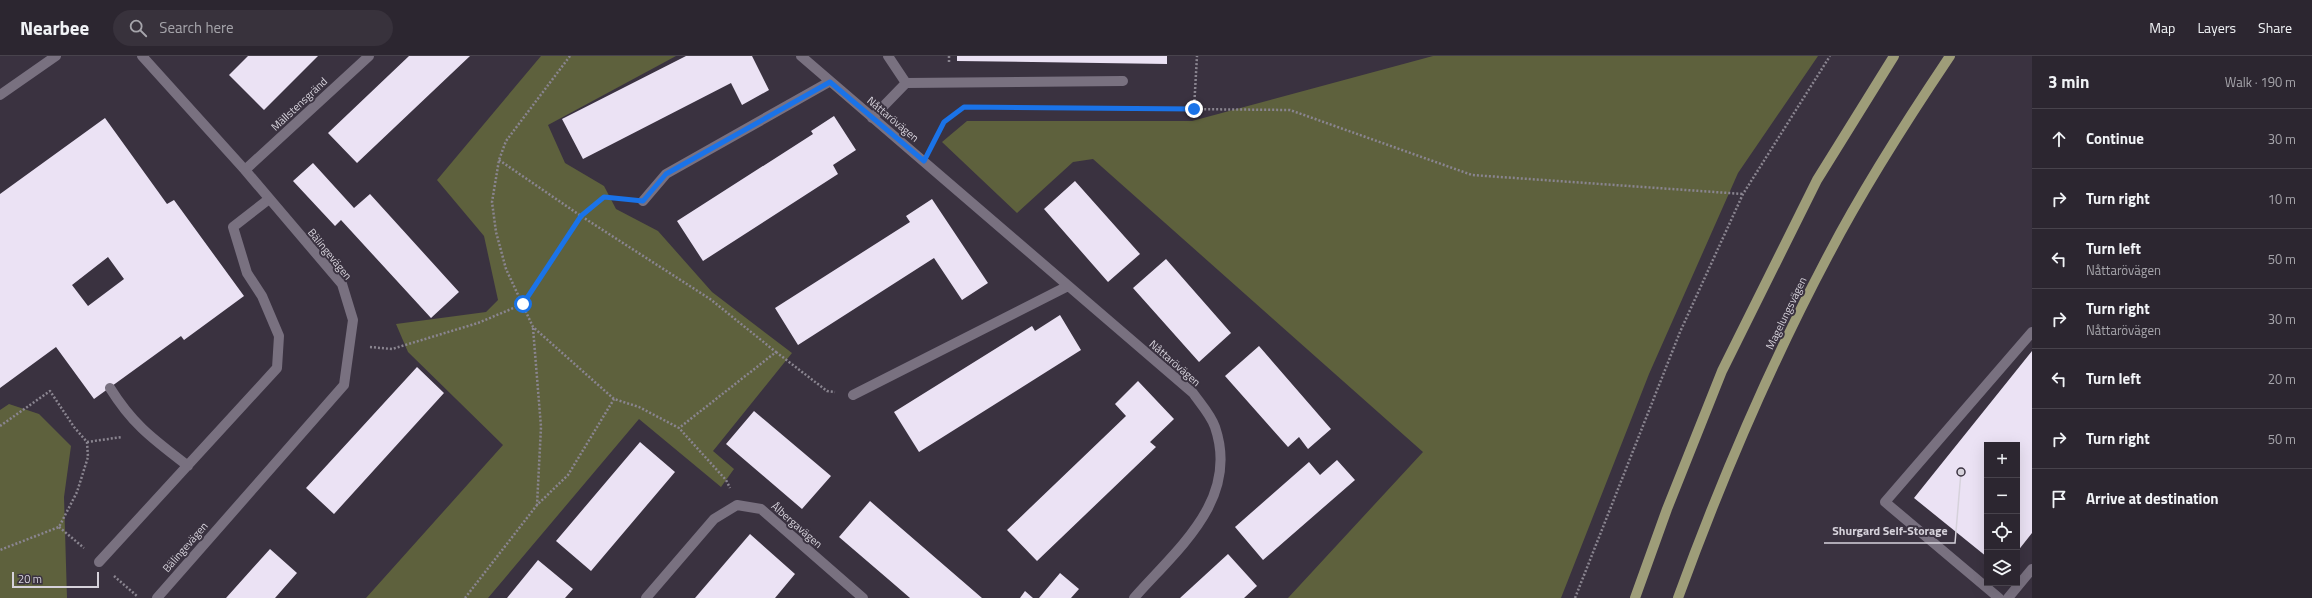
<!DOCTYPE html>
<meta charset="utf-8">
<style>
:root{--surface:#2c2630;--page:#38323c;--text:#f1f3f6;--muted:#a6a5ab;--line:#48434c}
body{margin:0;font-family:"Titillium Web",sans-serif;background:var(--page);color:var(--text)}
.controls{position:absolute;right:12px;bottom:12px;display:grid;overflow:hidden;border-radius:0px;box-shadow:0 4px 16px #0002}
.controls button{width:36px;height:36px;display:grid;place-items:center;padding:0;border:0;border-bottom:1px solid var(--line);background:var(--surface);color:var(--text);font:20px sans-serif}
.scale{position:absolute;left:12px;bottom:10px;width:87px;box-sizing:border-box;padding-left:4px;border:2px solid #d6d2db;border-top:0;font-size:11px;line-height:14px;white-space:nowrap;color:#d6d2db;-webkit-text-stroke:3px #3a3240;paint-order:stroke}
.stop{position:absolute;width:12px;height:12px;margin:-9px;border:3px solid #1a73e8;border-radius:50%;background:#fff}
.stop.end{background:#1a73e8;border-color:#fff;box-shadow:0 1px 4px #0008}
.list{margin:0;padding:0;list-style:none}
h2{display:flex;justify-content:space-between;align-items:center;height:52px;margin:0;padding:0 16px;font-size:17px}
h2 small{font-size:13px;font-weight:400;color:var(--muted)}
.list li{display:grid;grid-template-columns:26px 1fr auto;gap:12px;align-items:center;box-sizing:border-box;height:60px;padding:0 16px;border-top:1px solid var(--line)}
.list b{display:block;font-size:15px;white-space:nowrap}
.list p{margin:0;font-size:13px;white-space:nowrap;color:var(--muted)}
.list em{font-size:13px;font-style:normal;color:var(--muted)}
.icon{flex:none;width:22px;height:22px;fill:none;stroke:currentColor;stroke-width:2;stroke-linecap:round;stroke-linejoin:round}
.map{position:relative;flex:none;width:2032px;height:542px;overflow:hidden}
header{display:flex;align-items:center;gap:24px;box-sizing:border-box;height:56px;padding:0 20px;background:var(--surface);border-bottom:1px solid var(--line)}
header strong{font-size:19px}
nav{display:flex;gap:22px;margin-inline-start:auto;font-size:14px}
.search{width:280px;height:36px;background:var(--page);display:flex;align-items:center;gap:10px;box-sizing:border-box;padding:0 14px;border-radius:22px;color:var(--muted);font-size:15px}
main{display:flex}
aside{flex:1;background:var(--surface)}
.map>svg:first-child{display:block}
.green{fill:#5e613d}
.building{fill:#ebe2f4;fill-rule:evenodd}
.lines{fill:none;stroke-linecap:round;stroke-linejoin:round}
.path{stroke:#8a8590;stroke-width:2.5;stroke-dasharray:2 2;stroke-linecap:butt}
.minor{stroke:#797180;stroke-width:10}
.major{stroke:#9e9d79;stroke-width:10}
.route{stroke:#1a73e8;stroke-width:5}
.labels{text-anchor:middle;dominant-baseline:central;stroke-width:4;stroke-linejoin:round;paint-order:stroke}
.street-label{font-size:11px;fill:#d6d2db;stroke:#3a3240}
.leader{fill:none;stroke:#d6d2db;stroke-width:1.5}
.callout-dot{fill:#d6d2db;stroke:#3a3240;stroke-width:1.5}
.callout-label{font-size:12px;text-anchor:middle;font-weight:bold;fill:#d6d2db;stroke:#3a3240;stroke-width:4;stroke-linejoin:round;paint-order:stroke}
</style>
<header>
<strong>Nearbee</strong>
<div class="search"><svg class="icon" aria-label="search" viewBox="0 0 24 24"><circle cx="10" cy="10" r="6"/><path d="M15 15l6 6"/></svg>Search here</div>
<nav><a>Map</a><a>Layers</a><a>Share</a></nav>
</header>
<main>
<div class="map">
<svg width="2032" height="542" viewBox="0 0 2032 542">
<rect width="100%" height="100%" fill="#3a3240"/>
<!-- green -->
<path class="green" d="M541,0H676L548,69L565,107L604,130L616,153L658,175L712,236L792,297L713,395L734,413L721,431L639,363L488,542H366L503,389L408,296L396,268L486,256L498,244L484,180L437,124Z
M1433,0H1818L1738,117L1649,318L1561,542H1288L1423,396L1093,103L1073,106L1017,157L942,86L967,65H1192Z
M9,348L39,358L71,390L64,441L67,542H0V354Z"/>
<!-- building -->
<path class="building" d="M248,0H318L264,54L229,19Z
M409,0H470L357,107L328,77Z
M686,0H752L769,34L742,49L731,27L583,103L562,63Z
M957,0H1167V8L957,5Z
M834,60L856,94L833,109L838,118L703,205L677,165L813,78L811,75Z
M105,62L167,148L174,144L244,240L184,284L181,280L94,343L56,291L0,332V138ZM108,201L124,223L88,250L72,229Z
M313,107L354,152L370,138L459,236L431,262L341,164L335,170L293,125Z
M1075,125L1140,198L1108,226L1044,153Z
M932,143L988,227L962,244L934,202L798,289L775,252L910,166L906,160Z
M1166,203L1231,277L1199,306L1133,232Z
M1060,259L1081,294L919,396L894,356L1032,270L1035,275Z
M1259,290L1331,373L1308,393L1299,381L1288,391L1225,320Z
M2032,295V477L2017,496V389H1987V501L1914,442Z
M417,311L444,337L334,458L306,432Z
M1138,325L1174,363L1150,386L1156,391L1037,505L1007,474L1126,360L1115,348Z
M754,355L831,420L802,453L726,388Z
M640,386L675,416L591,515L556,485Z
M1337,404L1355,424L1263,504L1235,471L1309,406L1320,419Z
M870,445L894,466L982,542H910L888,523L839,481Z
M750,478L795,518L775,542H695Z
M270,493L297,517L275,542H226Z
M1228,498L1257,530L1244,542H1180Z
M538,504L573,533L565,542H507Z
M1060,517L1079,533L1071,542H1039Z
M1025,535L1033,542H1020Z"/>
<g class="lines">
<!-- path -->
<path class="path" d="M570,0L506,85L499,104L492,146L496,176L506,213L533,271L614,343L639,351L679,372L726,424L730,432
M949,6V0
M1194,53L1197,0
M933,86L944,66L964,51L1290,54L1472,119L1743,138
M499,104L581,160L710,243L776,296L679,372
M533,272L541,371L537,449
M370,291L392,293L478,267L523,248L581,160L604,141L625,143
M776,296L827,335L835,336
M0,370L50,335L74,371L87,386L88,401L77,436L59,471L0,494
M87,386L122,381
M59,471L84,492
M114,520L137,540
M465,542L537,449L568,419L614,343
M1575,542L1680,276L1743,138L1830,0"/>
<!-- minor -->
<path class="minor" d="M142,0L245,114L342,228L353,264L344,329L157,542
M801,0L1193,337C1200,347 1211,359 1215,371C1240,444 1177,493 1134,542
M888,0L906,27
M0,39L56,0
M872,62L906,27L1123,25
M245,114L369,0
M643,145L666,118L829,26
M110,332C133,369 153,383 188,410
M853,339L1068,230
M99,506L277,312L279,280L262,240L247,217L233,171L269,143
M646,542L714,463L737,449L761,453L863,542
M1999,542L1885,446L2032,276
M2008,542L2032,513"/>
<!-- major -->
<path class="major" d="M1635,542L1667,453L1722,315L1817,124L1894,0
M1678,542C1721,424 1770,309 1829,198C1865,129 1907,64 1950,0"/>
</g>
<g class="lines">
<!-- route -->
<path class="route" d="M523,248L581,160L604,141L643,145L666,118L830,26L924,105L944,66L964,51L1194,53"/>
</g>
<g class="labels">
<!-- street labels -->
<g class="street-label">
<text transform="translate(299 48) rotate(-43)">Mällstensgränd</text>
<text transform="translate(893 63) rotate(40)">Nåttarövägen</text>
<text transform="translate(330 198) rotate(51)">Bälingevägen</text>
<text transform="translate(1786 257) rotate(-64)">Magelungsvägen</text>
<text transform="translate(1175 307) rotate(41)">Nåttarövägen</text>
<text transform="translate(797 469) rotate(41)">Ålbergavägen</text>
<text transform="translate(185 491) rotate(-49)">Bälingevägen</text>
</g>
</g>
<!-- callouts -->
<path class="leader" d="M1961 416L1955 487H1824"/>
<circle class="callout-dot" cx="1961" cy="416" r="4"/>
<g class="callout-label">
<text x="1890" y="479">Shurgard Self-Storage</text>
</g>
</svg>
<div class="controls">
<button>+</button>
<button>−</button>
<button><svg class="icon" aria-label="locate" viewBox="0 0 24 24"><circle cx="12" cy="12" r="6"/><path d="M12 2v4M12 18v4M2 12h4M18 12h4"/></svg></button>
<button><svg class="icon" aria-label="layers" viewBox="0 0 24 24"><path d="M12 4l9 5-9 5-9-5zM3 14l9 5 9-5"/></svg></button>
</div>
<div class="scale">20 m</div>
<div class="stop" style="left:523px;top:248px"></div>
<div class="stop end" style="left:1194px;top:53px"></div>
</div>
<aside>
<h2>3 min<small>Walk · 190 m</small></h2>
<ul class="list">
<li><svg class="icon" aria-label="ahead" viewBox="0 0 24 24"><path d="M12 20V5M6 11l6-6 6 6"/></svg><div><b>Continue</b></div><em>30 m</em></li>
<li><svg class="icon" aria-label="right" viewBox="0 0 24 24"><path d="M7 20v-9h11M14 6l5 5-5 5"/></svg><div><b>Turn right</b></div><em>10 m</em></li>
<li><svg class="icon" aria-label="left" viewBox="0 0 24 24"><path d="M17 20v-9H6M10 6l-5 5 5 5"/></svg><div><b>Turn left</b><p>Nåttarövägen</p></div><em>50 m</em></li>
<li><svg class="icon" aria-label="right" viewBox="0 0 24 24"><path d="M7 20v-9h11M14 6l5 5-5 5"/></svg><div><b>Turn right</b><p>Nåttarövägen</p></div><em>30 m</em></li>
<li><svg class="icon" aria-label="left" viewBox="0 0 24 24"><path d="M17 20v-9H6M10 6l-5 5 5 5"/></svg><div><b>Turn left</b></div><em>20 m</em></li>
<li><svg class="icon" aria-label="right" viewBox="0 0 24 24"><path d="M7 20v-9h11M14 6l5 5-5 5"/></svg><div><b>Turn right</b></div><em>50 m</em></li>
<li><svg class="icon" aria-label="arrive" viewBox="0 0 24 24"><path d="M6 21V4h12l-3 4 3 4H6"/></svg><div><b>Arrive at destination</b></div></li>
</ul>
</aside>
</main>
